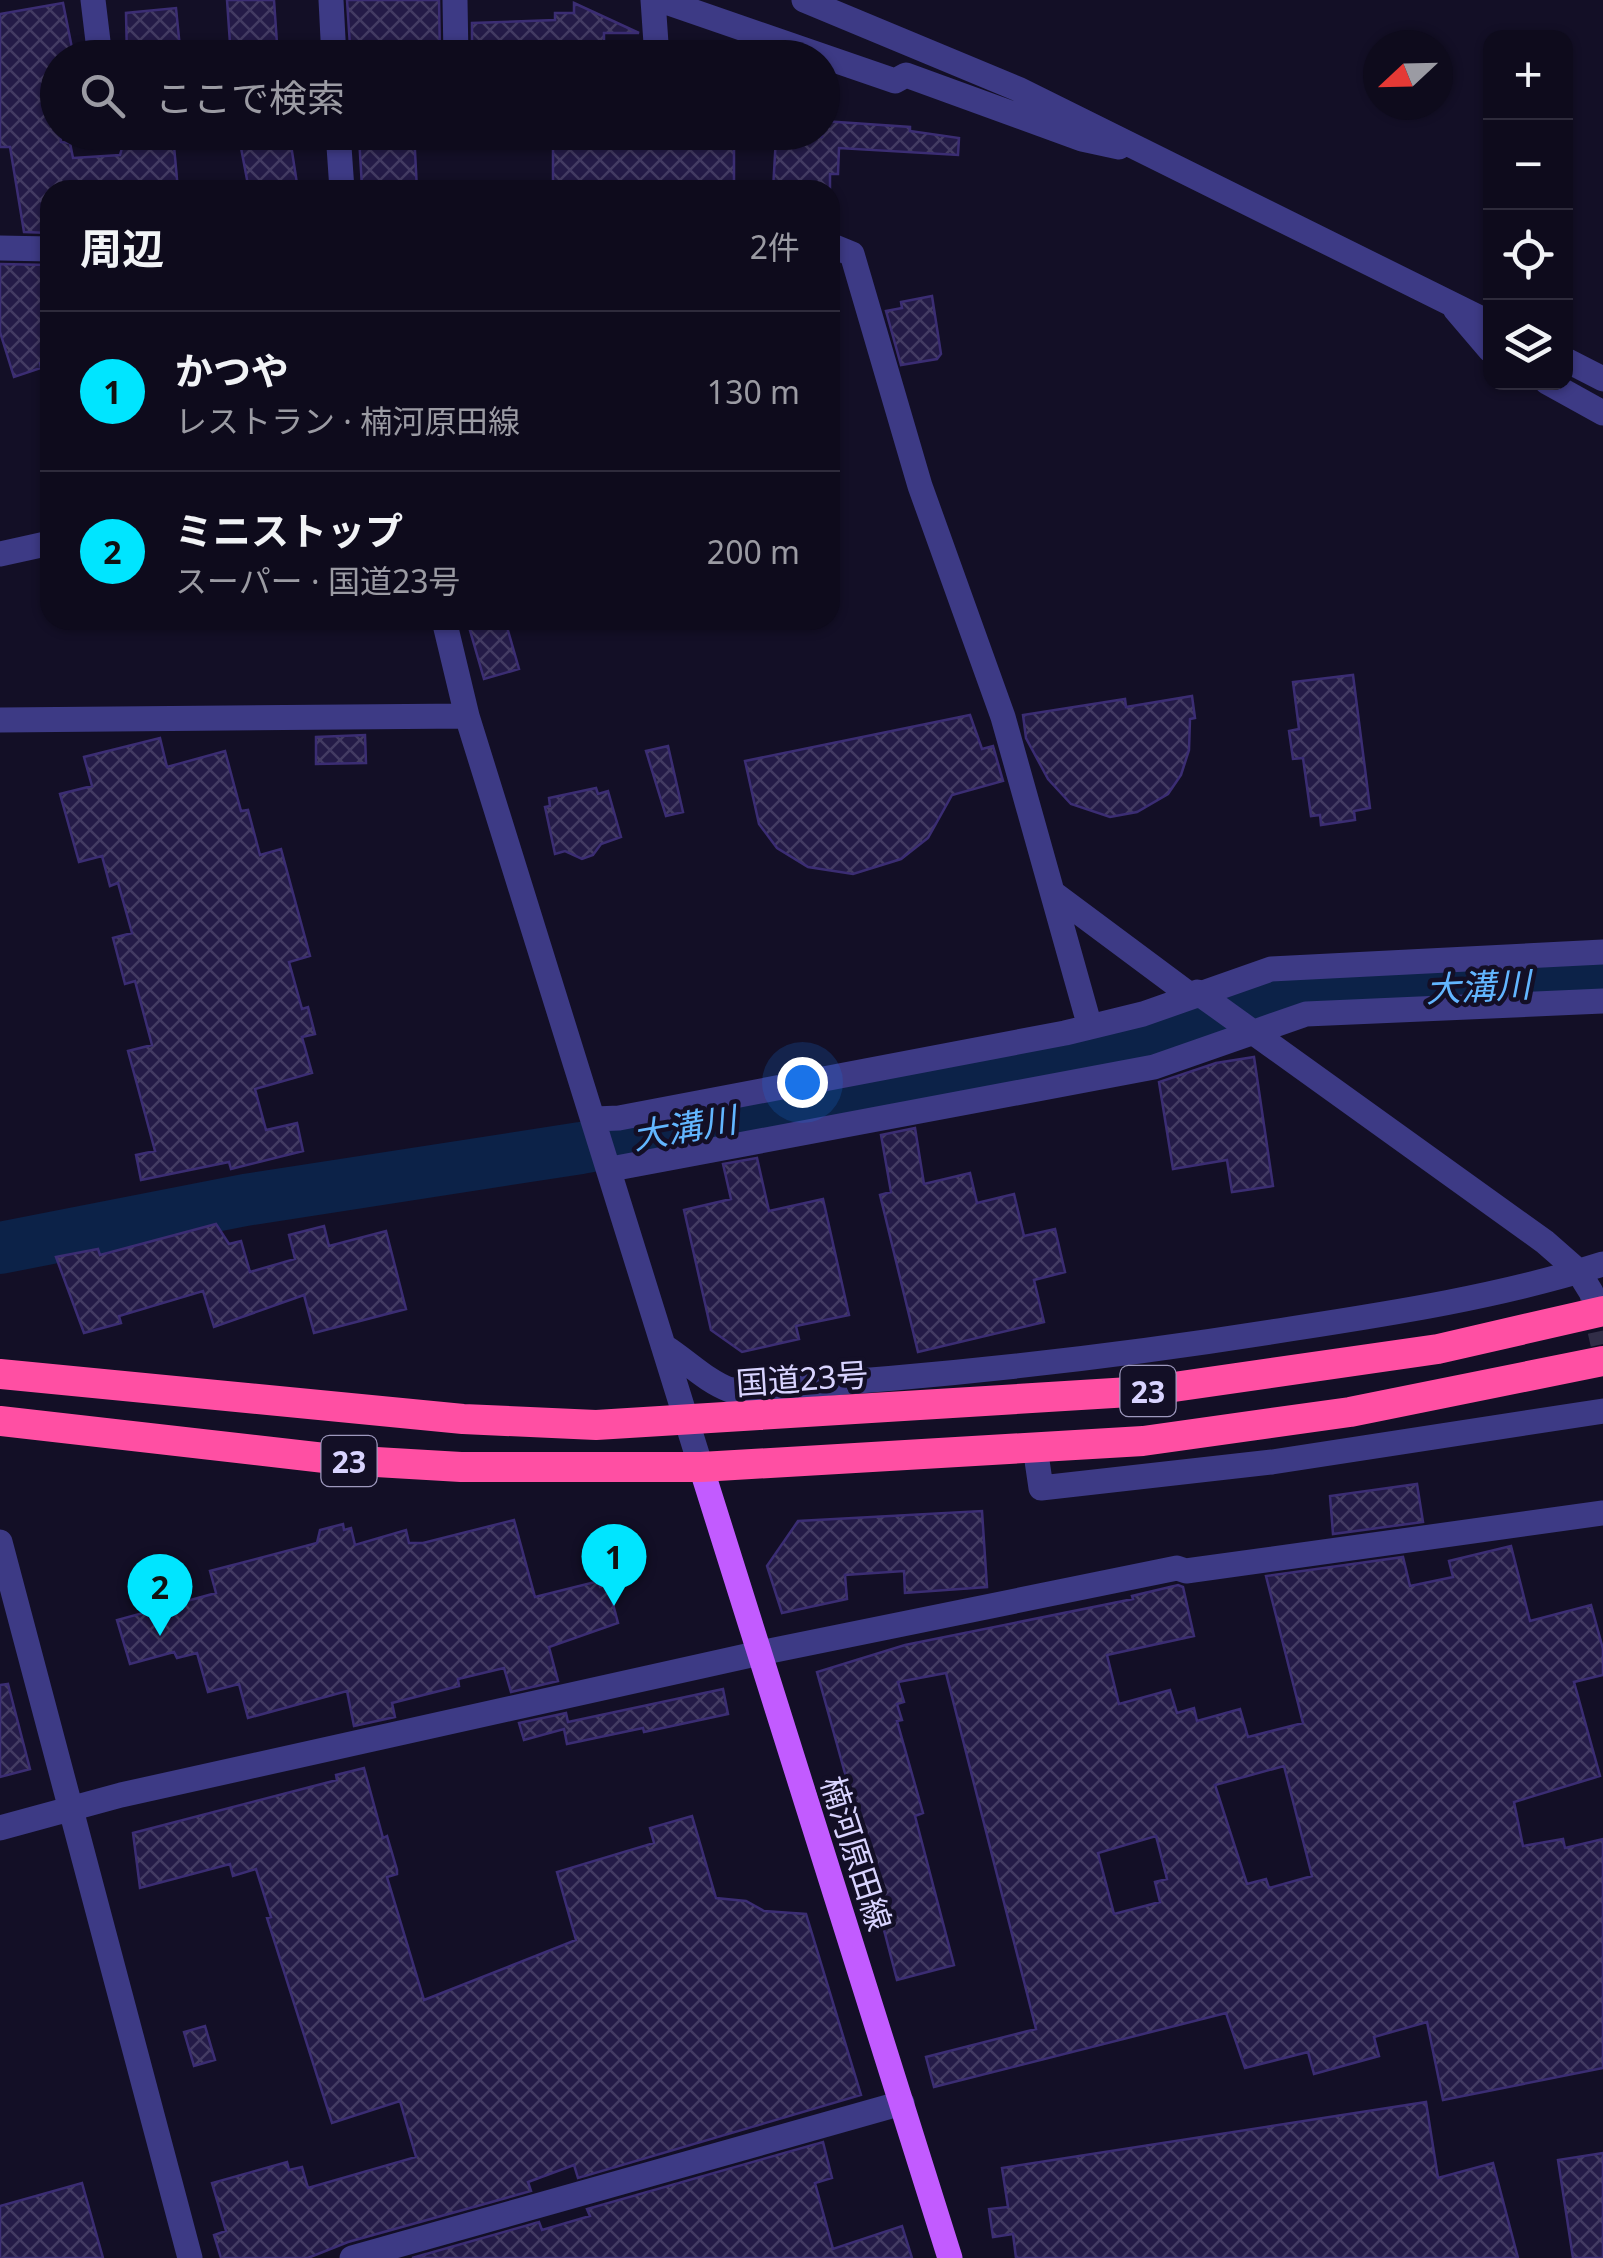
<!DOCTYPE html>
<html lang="ja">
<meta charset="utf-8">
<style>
:root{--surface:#0e0b1c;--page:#1c1929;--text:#f1f3f6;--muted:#9b9ba3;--line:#2e2b3b;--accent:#00e5ff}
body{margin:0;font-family:"Noto Sans","Noto Sans JP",sans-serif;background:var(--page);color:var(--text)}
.controls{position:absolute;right:30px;top:30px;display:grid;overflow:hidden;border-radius:20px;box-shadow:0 2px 8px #0004}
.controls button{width:90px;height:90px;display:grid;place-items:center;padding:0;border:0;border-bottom:2px solid var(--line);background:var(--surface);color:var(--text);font:50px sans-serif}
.compass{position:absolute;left:1363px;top:30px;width:90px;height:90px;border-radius:50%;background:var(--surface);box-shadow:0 2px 8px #0004;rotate:248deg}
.you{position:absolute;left:802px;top:1082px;width:35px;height:35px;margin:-25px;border:8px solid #fff;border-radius:50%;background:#1a73e8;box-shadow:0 0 0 15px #1a73e833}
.badge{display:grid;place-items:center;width:65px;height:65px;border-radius:50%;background:var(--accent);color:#111;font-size:32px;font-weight:700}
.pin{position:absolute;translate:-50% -82px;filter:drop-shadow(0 2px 5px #0008)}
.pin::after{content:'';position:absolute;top:52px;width:35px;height:30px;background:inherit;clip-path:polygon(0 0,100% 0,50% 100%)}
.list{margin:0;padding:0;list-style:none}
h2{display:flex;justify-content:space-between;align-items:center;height:130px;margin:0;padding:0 40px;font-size:42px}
h2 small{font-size:32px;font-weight:400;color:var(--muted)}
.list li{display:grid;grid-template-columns:65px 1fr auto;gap:30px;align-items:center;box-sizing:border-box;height:160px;padding:0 40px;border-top:2px solid var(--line)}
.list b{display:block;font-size:38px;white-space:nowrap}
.list p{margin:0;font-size:32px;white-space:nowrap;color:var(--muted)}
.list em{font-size:32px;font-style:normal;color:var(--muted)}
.icon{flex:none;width:55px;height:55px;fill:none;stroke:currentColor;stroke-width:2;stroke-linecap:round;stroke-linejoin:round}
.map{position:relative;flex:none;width:1603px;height:2258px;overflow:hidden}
.search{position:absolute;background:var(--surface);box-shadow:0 2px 8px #0004;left:40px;top:40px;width:800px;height:110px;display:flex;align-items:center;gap:25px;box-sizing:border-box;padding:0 35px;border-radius:55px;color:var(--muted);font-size:38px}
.panel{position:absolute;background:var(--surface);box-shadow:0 2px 8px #0004;left:40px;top:180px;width:800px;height:450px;border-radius:30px}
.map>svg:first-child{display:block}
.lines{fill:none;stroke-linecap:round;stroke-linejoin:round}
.river{stroke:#0c2248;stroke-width:52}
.building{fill:url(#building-cross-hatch);stroke:#3b2d73;stroke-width:2.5;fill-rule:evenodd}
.minor-tunnel{stroke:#312d47;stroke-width:25;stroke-dasharray:25 12;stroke-linecap:butt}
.minor{stroke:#3d3a85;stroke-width:25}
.major{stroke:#c25bff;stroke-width:25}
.highway{stroke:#ff4fa3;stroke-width:30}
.labels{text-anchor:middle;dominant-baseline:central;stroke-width:9;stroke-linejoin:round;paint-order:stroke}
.shield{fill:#130f26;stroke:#9e99be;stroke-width:2.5}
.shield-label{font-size:30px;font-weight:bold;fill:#d9d4ff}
.street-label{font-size:32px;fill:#d9d4ff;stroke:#130f26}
.water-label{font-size:35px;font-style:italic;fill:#62b6ff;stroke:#130f26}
</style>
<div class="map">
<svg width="1603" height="2258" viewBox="0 0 1603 2258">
<defs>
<pattern id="building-cross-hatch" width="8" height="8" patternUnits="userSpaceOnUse" patternTransform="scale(2.5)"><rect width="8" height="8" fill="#241b47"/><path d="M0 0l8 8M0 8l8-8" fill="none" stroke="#433b63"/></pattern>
</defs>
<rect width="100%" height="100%" fill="#130f26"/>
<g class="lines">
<!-- river -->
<path class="river" d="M0,1248L245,1200L581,1148L1139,1047L1209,1026L1275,997L1603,979"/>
</g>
<!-- building -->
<path class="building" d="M227,0H274L278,58H231Z
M347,0H439L440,58H356L355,46H350Z
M63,3L74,58H58L61,142L70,143L73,158L120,155L122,148L174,146L178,190H50V233L24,232L10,147H0V14Z
M574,3L639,33H604V58H553V50L472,58V23L555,20V13H574Z
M176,8L181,58H127L126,13Z
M823,121L910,127V131L959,138L958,155L839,148L838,174H830V190H773L776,137H822Z
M238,132H289L298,190H249Z
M369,132H414L417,190L362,187L359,137L369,136Z
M553,132H611V138L734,132V190H553Z
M0,264L50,265V287L44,289L50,311V360L40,363L41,368L14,377L0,332Z
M932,296L941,354L937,359L901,365L886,311L902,308L901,302Z
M467,620H505L519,669L484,679Z
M1353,675L1370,808L1354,811L1355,820L1321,825L1320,815L1311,816L1303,758L1293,759L1289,731L1299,729L1293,682Z
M1192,696L1195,718L1190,719L1189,750L1181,775L1168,794L1137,812L1110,817L1071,804L1048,779L1026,738L1023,715L1125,699L1126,707Z
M970,715L982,749L993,746L1003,781L952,795L928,838L901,859L853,874L808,867L777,848L759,824L745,761Z
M365,735L366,763L316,764V737Z
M160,738L167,767L225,751L241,811L248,810L260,855L281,849L310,956L289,962L302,1009L308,1007L315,1034L302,1037L312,1073L255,1089L266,1130L297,1123L303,1151L231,1169L229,1162L141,1180L136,1155L155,1151L128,1051L152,1045L135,981L125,984L113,938L132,933L118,883L110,886L102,856L79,862L60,794L92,786L84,757Z
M668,746L683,812L666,816L646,751Z
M596,788L598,794L608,791L621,837L601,844L593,855L582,859L565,851L555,854L545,807L550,806L549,798Z
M1254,1057L1273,1186L1232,1192L1227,1160L1173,1169L1159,1082L1216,1063Z
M915,1128L924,1184L970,1173L977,1203L1014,1194L1024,1236L1055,1229L1065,1272L1034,1280L1044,1322L918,1352L880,1195L891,1192L881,1135Z
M757,1158L769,1211L823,1199L849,1315L796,1326L799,1339L742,1352L711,1330L684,1210L731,1199L723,1164Z
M216,1224L229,1244L241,1241L250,1272L295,1259L289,1235L324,1226L329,1246L386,1231L406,1309L314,1333L304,1295L214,1327L203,1291L119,1316L121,1323L84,1333L56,1257L98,1249L100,1255Z
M1417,1484L1423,1522L1333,1534L1330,1496Z
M982,1511L987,1587L905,1593L904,1571L845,1575L847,1599L782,1613L767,1566L798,1521Z
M514,1520L535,1597L599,1581L600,1587L608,1585L618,1623L549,1647L558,1681L511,1692L504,1668L458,1679L459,1686L392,1703L395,1717L354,1726L347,1691L248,1718L239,1684L208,1692L197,1653L177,1658L174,1652L130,1664L117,1620L216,1593L210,1571L317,1543L320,1530L343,1524L344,1530L351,1528L355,1545L406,1530L409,1543H423Z
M1511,1546L1530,1621L1591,1605L1603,1649V1675L1574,1682L1600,1776L1514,1802L1523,1846L1563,1839L1565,1848L1603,1839V2068L1443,2100L1427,2022L1374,2037L1379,2056L1314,2074L1308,2052L1245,2068L1226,2013L934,2087L926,2057L1036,2029L946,1673L898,1682L904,1702L897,1704L902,1720L897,1721L923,1813L915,1816L954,1965L897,1980L851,1803L841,1805L835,1780L846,1777L817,1672L905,1645L1133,1599L1132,1596L1178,1585L1183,1587L1194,1636L1107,1655L1119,1704L1170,1690L1177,1713L1194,1708L1197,1721L1240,1709L1248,1737L1303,1723L1266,1576L1403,1557L1410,1586L1453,1577L1449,1561ZM1284,1766L1312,1876L1269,1888L1266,1879L1247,1884L1215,1785ZM1156,1836L1167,1879L1155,1882L1160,1902L1114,1914L1098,1853Z
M8,1684L30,1769L0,1777V1685Z
M723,1689L728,1714L644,1732L643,1728L567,1744L564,1729L524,1740L519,1723L566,1713L568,1722Z
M364,1768L383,1838L387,1836L397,1870V1874L387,1877L424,2000L576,1940L557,1872L654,1843L650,1828L692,1816L716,1898L746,1901L764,1911L806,1914L861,2095L578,2178L574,2165L528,2182L531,2191L348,2242L308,2258H221L214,2235L226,2231L212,2183L287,2162L289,2170L302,2167L308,2188L416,2157L400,2101L332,2123L267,1918L271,1917L256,1869L233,1876L230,1864L140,1888L133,1833L337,1780L336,1775Z
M205,2026L215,2060L194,2066L184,2032Z
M1426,2102L1438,2178L1493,2163L1518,2258H1016L1013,2234L993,2237L989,2209L1008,2207L1002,2168Z
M823,2142L832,2178L815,2183L833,2249L902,2226L912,2258H412L539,2222L542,2230L590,2216L587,2209Z
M1603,2153V2258H1573L1558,2160Z
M82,2183L103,2258H0V2206Z"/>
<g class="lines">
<!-- minor-tunnel -->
<path class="minor-tunnel" d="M1592,1295L1603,1344"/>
<!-- minor -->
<path class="minor" d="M93,0L100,58
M331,0L334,58
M455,0L456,58
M653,0L657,58
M660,0L895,81L906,75L1082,139L1119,147
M804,0L1018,89L1490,323
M338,132L342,190
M830,245L852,254L920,486L1003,717L1090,1027
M0,248L50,249
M1455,309L1490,350
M1566,360L1603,379
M1547,382L1603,413
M0,554L50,543
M444,620L467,716L701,1467
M0,720L467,716
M1053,893L1190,995
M1197,992L1545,1242L1578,1271L1591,1292
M595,1119L619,1118L1065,1033L1143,1014L1271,969L1603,952
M611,1169L1154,1067L1306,1014L1603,1001
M665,1347C687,1361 706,1381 730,1390C918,1379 1104,1359 1290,1329C1394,1313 1502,1296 1603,1264
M1035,1447L1041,1488L1272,1462L1603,1411
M0,1542L190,2258
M0,1828L121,1795L760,1653L1177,1568L1186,1571L1603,1513
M352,2258L902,2103"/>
<!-- major -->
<path class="major" d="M701,1467L950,2258"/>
<!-- highway -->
<path class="highway" d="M0,1374L463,1419L596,1425L1146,1391L1438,1349L1603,1311
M0,1421L342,1460L461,1467H701L1143,1441L1350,1412L1603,1361"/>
</g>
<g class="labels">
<!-- shield labels -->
<g class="shield">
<rect x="1120.5" y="1366" width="55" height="50" rx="8"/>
<rect x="321.5" y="1436" width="55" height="50" rx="8"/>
</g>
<g class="shield-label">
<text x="1148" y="1391">23</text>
<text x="349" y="1461">23</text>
</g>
<!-- street labels -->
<g class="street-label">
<text transform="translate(802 1378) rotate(-4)">国道23号</text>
<text transform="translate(857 1853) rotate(72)">楠河原田線</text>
</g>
<!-- water labels -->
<g class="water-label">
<text transform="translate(1478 986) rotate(-3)">大溝川</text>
<text transform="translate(684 1127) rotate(-10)">大溝川</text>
</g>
</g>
</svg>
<div class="controls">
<button>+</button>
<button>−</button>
<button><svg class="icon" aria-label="locate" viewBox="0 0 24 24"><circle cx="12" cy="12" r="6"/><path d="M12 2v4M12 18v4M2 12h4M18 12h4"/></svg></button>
<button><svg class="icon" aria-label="layers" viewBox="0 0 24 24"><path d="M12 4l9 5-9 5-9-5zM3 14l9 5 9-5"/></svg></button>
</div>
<svg class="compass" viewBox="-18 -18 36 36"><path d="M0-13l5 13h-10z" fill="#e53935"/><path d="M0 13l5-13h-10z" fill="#9b9ba3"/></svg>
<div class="you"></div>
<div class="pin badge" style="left:614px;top:1606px">1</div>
<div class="pin badge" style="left:160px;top:1636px">2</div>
<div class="search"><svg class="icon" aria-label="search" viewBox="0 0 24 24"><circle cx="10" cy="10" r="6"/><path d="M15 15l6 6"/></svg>ここで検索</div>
<section class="panel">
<h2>周辺<small>2件</small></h2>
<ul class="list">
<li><span class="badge">1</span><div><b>かつや</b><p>レストラン · 楠河原田線</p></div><em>130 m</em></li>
<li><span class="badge">2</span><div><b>ミニストップ</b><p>スーパー · 国道23号</p></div><em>200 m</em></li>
</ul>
</section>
</div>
